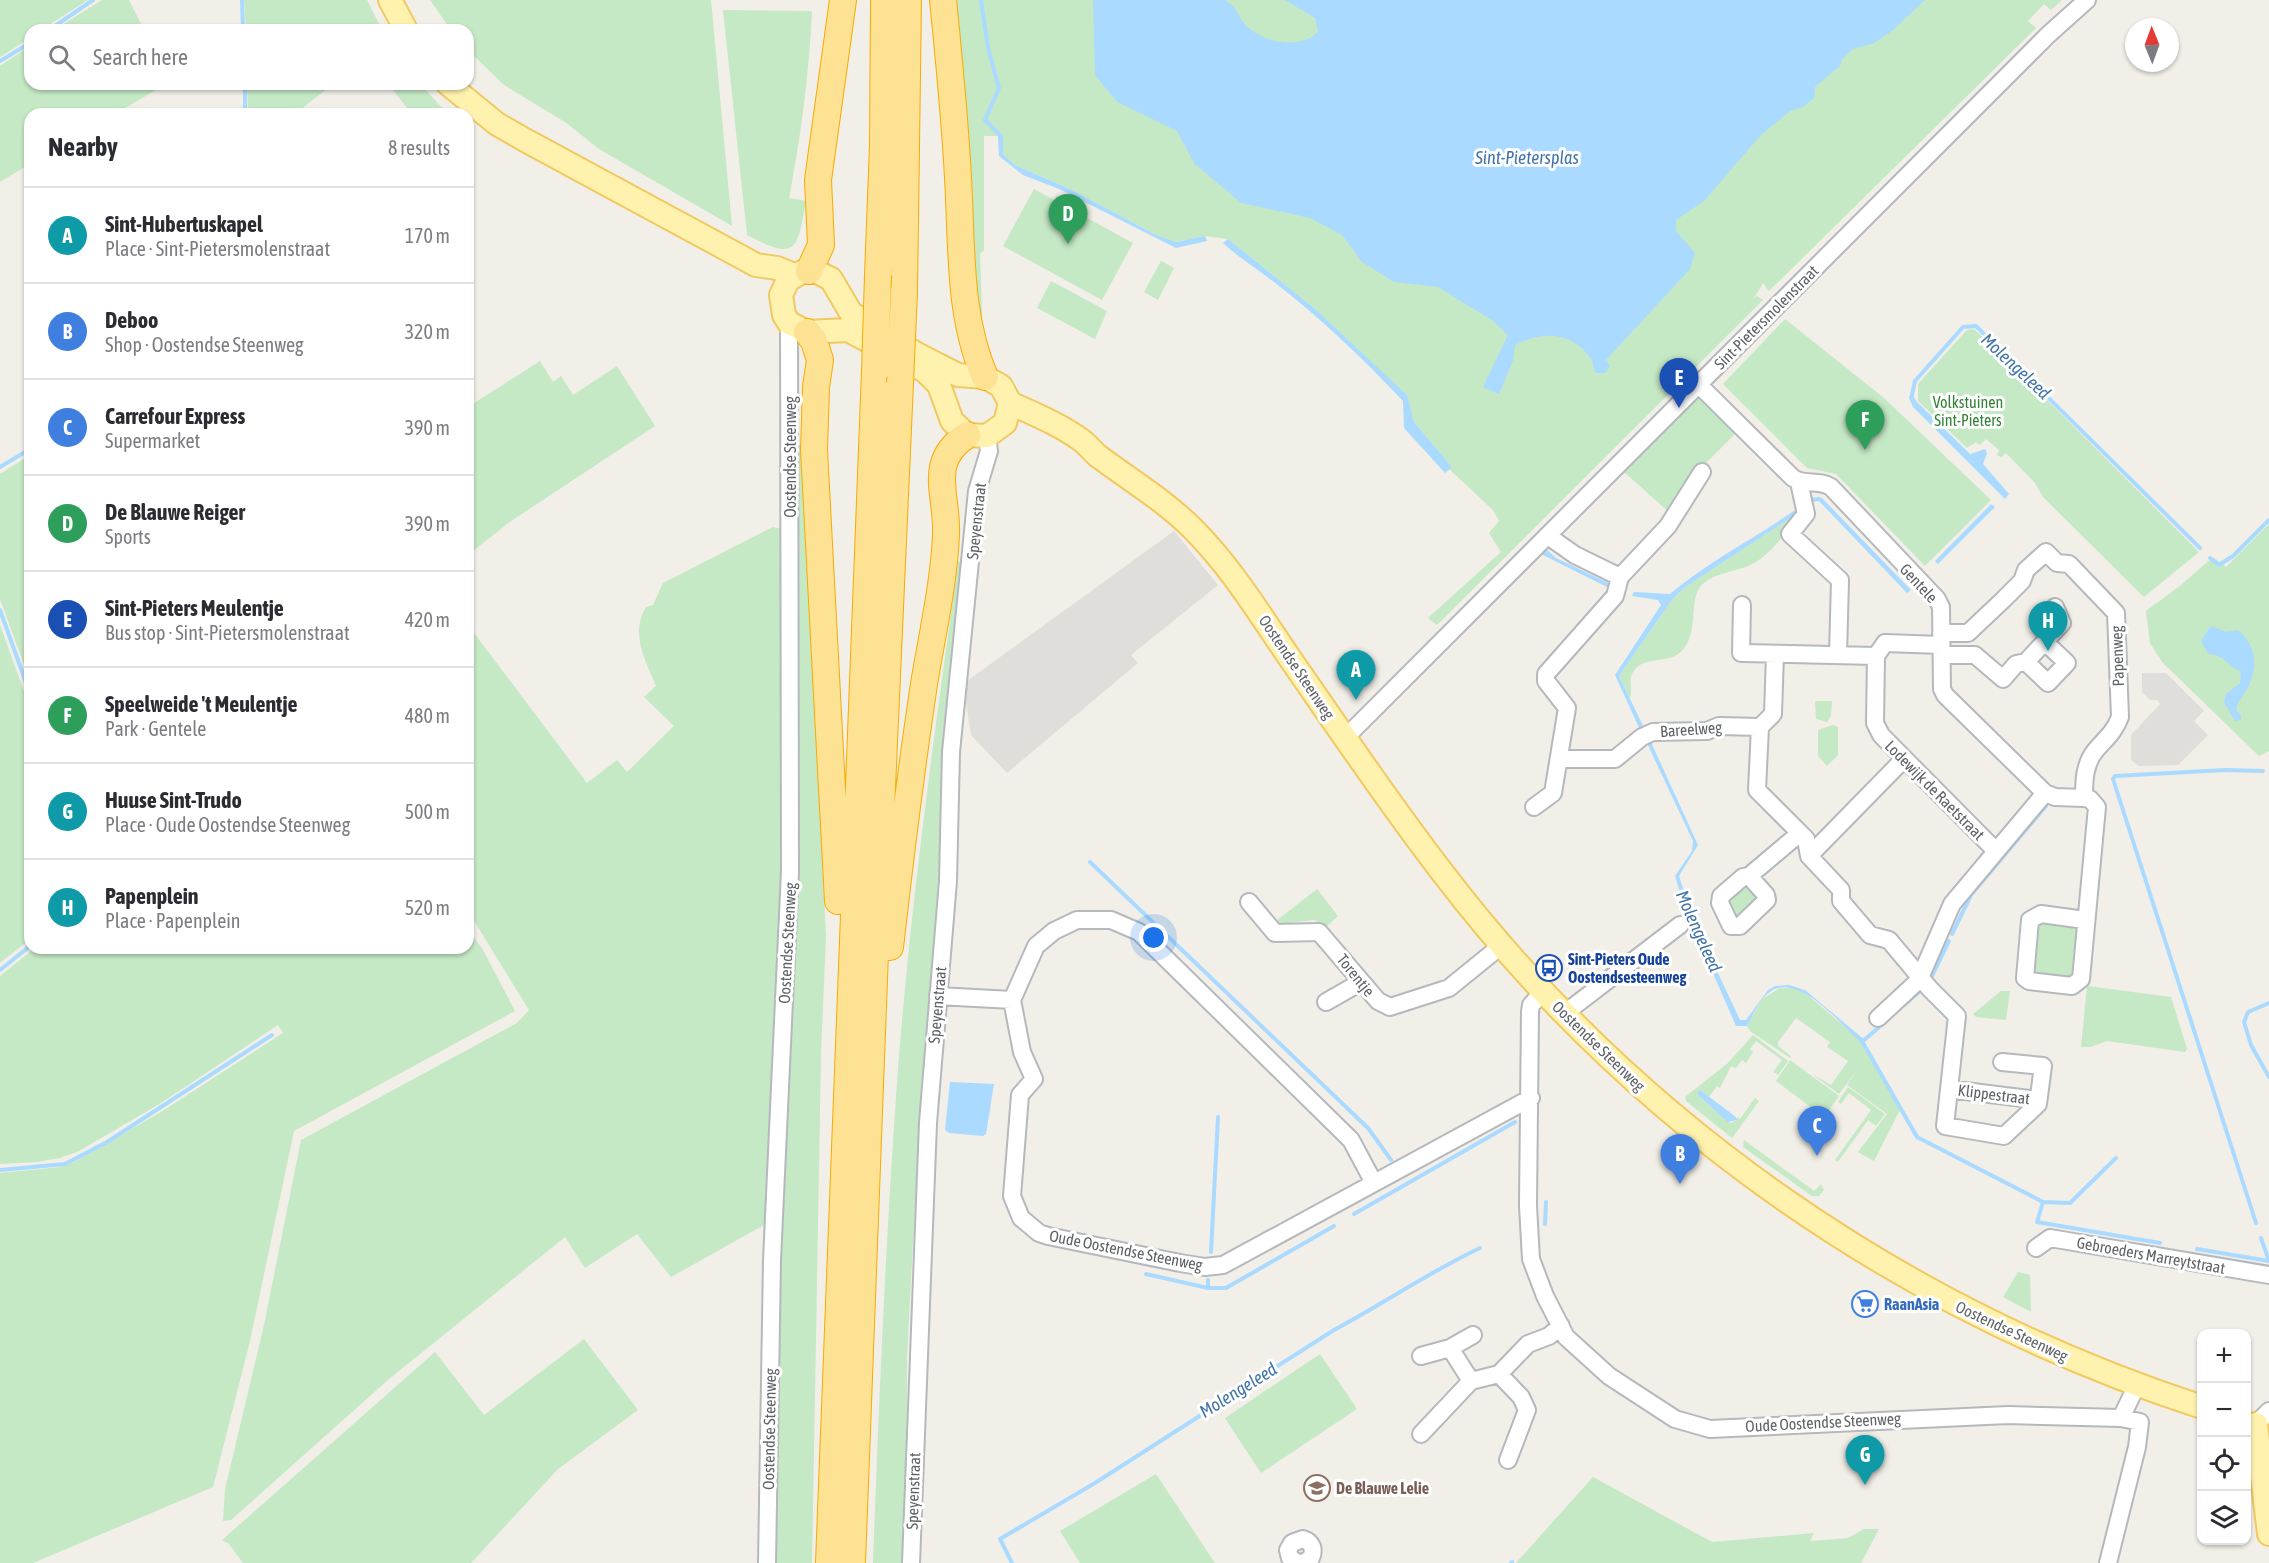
<!DOCTYPE html>
<meta charset="utf-8">
<style>
:root{--surface:#fff;--page:#f2f2f3;--text:#2b2b33;--muted:#7c7c81;--line:#e1e1e2;--accent:#b45309}
body{margin:0;font-family:"Asap Condensed",sans-serif;background:var(--page);color:var(--text)}
.controls{position:absolute;right:18px;bottom:18px;display:grid;overflow:hidden;border-radius:12px;box-shadow:0 2px 4px #0004}
.controls button{width:54px;height:54px;display:grid;place-items:center;padding:0;border:0;border-bottom:2px solid var(--line);background:var(--surface);color:var(--text);font:30px sans-serif}
.compass{position:absolute;left:2125px;top:18px;width:54px;height:54px;border-radius:50%;background:var(--surface);box-shadow:0 2px 4px #0004;rotate:359deg}
.you{position:absolute;left:1154px;top:938px;width:21px;height:21px;margin:-15px;border:4px solid #fff;border-radius:50%;background:#1a73e8;box-shadow:0 0 0 9px #1a73e833}
.badge{display:grid;place-items:center;width:39px;height:39px;border-radius:50%;background:var(--accent);color:#fff;font-size:20px;font-weight:700}
.pin{position:absolute;translate:-50% -50px;filter:drop-shadow(0 2px 3px #0008)}
.pin::after{content:'';position:absolute;top:32px;width:21px;height:18px;background:inherit;clip-path:polygon(0 0,100% 0,50% 100%)}
.list{margin:0;padding:0;list-style:none}
h2{display:flex;justify-content:space-between;align-items:center;height:78px;margin:0;padding:0 24px;font-size:26px}
h2 small{font-size:20px;font-weight:400;color:var(--muted)}
.list li{display:grid;grid-template-columns:39px 1fr auto;gap:18px;align-items:center;box-sizing:border-box;height:96px;padding:0 24px;border-top:2px solid var(--line)}
.list b{display:block;font-size:22px;white-space:nowrap}
.list p{margin:0;font-size:20px;white-space:nowrap;color:var(--muted)}
.list em{font-size:20px;font-style:normal;color:var(--muted)}
.icon{flex:none;width:33px;height:33px;fill:none;stroke:currentColor;stroke-width:2;stroke-linecap:round;stroke-linejoin:round}
.map{position:relative;flex:none;width:2269px;height:1563px;overflow:hidden}
.search{position:absolute;background:var(--surface);box-shadow:0 2px 4px #0004;left:24px;top:24px;width:450px;height:66px;display:flex;align-items:center;gap:15px;box-sizing:border-box;padding:0 21px;border-radius:18px;color:var(--muted);font-size:22px}
.panel{position:absolute;background:var(--surface);box-shadow:0 2px 4px #0004;left:24px;top:108px;width:450px;height:846px;border-radius:18px}
.map>svg:first-child{display:block}
.industrial{fill:#e0deda}
.green{fill:#c5e8c5}
.water{fill:#aadaff}
.lines{fill:none;stroke-linecap:round;stroke-linejoin:round}
.stream{stroke:#aadaff;stroke-width:4}
.minor-casing{stroke:#b5b8bc;stroke-width:20}
.major-casing{stroke:#f2c960;stroke-width:26}
.highway-casing{stroke:#f9ab00;stroke-width:28}
.minor{stroke:#fff;stroke-width:16}
.major{stroke:#fff2af;stroke-width:22}
.highway{stroke:#fde293;stroke-width:26}
.highway-bridge-casing{stroke:#f9ab00;stroke-width:28;stroke-linecap:butt}
.highway-bridge{stroke:#fde293;stroke-width:26}
.labels{text-anchor:middle;dominant-baseline:central;stroke-width:6;stroke-linejoin:round;paint-order:stroke}
.street-label{font-size:16px;fill:#5f6368;stroke:#fff}
.park-label{font-size:16px;fill:#348238;stroke:#fff}
.transit-label{font-size:16px;font-weight:bold;fill:#164399;stroke:#fff;text-anchor:start}
.shop-label{font-size:16px;font-weight:bold;fill:#366cbe;stroke:#fff;text-anchor:start}
.education-label{font-size:16px;font-weight:bold;fill:#785e54;stroke:#fff;text-anchor:start}
.water-label{font-size:18px;font-style:italic;fill:#4174aa;stroke:#fff}
</style>
<div class="map">
<svg width="2269" height="1563" viewBox="0 0 2269 1563">
<rect width="100%" height="100%" fill="#f1efe8"/>
<!-- industrial -->
<path class="industrial" d="M1174,531L1218,585L1131,655L1138,663L1007,773L971,735L963,684Z
M2142,673H2166L2204,711L2194,721L2208,735L2178,765L2139,766L2131,760V735L2160,704L2157,700H2150L2142,692Z"/>
<!-- green -->
<path class="green" d="M0,0H88L41,30H30V38L0,57Z
M102,0H129L144,30H54Z
M244,0H367L382,30H246Z
M430,0H711L732,226L599,149L565,122L504,85L468,50V30H451Z
M955,0H2062L2051,10L2044,4L2028,21L2036,28L1769,291L1763,283L1754,298L1757,296L1763,300L1437,625L1428,618L1501,552L1489,533L1499,521L1493,510L1449,469L1451,466L1414,422L1406,395L1314,308L1228,239L1205,236L1176,242L1158,236L1074,191L1015,165L1003,154V136H984V250L980,254L983,340L977,318L971,191Z
M723,10L812,11C809,74 801,136 789,198L806,201C797,251 797,261 747,235Z
M30,46V84H166L115,114H30V164L0,182V66Z
M247,84H333L295,114H248Z
M388,84H420L448,114H412Z
M1034,189L1133,243L1102,300L1003,246Z
M1161,261L1174,268L1158,300L1144,292Z
M1051,281L1107,311L1095,339L1037,308Z
M1785,319L1884,398L1991,500L1925,566L1836,474L1807,468L1723,384Z
M1970,329L1975,330L2008,361L2199,552L2144,597L2043,497L2035,483L2006,453L2001,457L1997,455L1999,450L1986,439L1980,445L1976,442L1967,448L1918,401V384L1966,331Z
M540,361L553,382L561,376L573,395L617,366L655,426L511,521L468,555V407Z
M1697,396L1738,431L1699,470L1670,513L1624,472Z
M799,445H802L826,936L821,1054L812,1563H773V1453L797,733Z
M30,455V681L0,599V474Z
M1798,513C1788,532 1769,557 1748,566C1733,572 1713,573 1701,586C1689,599 1698,629 1685,647C1672,667 1645,653 1633,672C1628,680 1633,690 1630,698L1619,676L1671,601L1684,588Z
M2269,524V751L2259,756L2162,662L2150,643L2146,611L2181,585L2213,557L2226,567Z
M773,527L781,529L782,534L783,710L779,946L766,1224L671,1277L637,1234L585,1268L565,1237L389,1379L231,1520L223,1521L225,1489L264,1325L301,1140L517,1023L529,1010L468,911V625L587,783L617,760L627,772L674,726L644,697L656,686C645,659 630,634 646,607L653,605L663,583Z
M964,560L937,934L919,1129L907,1356L906,1563H873C879,1398 886,1233 898,1069C911,899 935,730 958,562Z
M0,625L30,708V939L0,963Z
M1815,701H1832L1831,716L1827,722L1816,719Z
M1833,725L1838,727V755L1827,766L1818,756V730Z
M1746,882L1761,894L1735,921L1727,898Z
M1317,889L1338,916L1327,926L1314,920L1279,924L1276,921Z
M2034,922L2079,924L2075,978L2031,976Z
M468,929L483,950L515,1011L294,1131L250,1341L213,1487L33,1563H0V1173L61,1167L74,1162L161,1112L283,1033L278,1025L161,1103L79,1151L60,1158L37,1162L0,1164V976L35,948H468Z
M2087,986L2171,997L2187,1049L2185,1052L2107,1041L2090,1047H2081Z
M1780,988H1795L1804,992L1864,1043L1900,1110L1874,1161L1858,1152L1887,1114L1847,1085L1857,1070L1839,1094L1812,1074L1831,1085L1848,1061L1827,1047L1830,1042L1796,1018L1778,1042V1046L1791,1056L1790,1058L1750,1031L1747,1026L1762,999Z
M2001,991H2010L2006,1020L1976,1017L1973,1014Z
M1753,1035L1788,1061L1778,1075L1773,1072L1782,1060L1756,1041L1750,1049L1753,1052L1746,1063L1742,1060L1736,1068L1731,1066L1720,1088L1717,1086L1709,1097L1701,1091V1098L1730,1123L1736,1121L1737,1117L1740,1119L1755,1098L1759,1101L1732,1138L1686,1101L1685,1097L1728,1063Z
M1790,1060L1839,1096L1824,1117L1776,1081Z
M1848,1087L1885,1114L1876,1126L1868,1120L1838,1162L1835,1160L1871,1110L1849,1093L1841,1104L1838,1102Z
M1744,1140L1814,1191L1821,1184L1824,1190L1819,1196H1812L1743,1147Z
M2018,1272L2030,1275L2031,1312L2003,1297Z
M584,1339L638,1410L558,1469L471,1563H243L229,1544L222,1540L435,1352L484,1415Z
M1320,1354L1357,1409L1261,1473L1225,1418Z
M1156,1474L1215,1563H1080L1060,1531Z
M1593,1477L1712,1542L1814,1533L1810,1541L1848,1538L1864,1529H1879L1861,1563H1516Z"/>
<!-- water -->
<path class="water" d="M1093,0H1225C1240,9 1237,18 1249,28C1265,43 1304,50 1318,31L1315,18L1285,0H1925L1892,31L1874,43L1853,49L1842,59L1840,66L1815,87L1814,98L1803,107L1790,111L1761,135L1704,201L1676,220V231L1695,253L1690,269L1606,360L1610,366L1605,373H1596C1592,368 1594,364 1592,360C1573,332 1543,330 1515,345L1513,361L1499,394L1483,387L1508,335L1493,321L1438,287L1394,282L1362,262L1342,235L1310,218L1241,203L1194,163L1177,131L1117,102L1095,75Z
M998,136H1003V154L1015,165L1074,191L1158,236L1176,242L1205,236L1207,241L1176,248L1059,189L1023,175L999,156Z
M1228,239L1314,308L1407,395L1414,422L1452,467L1445,473L1404,428L1403,401C1363,359 1320,317 1274,282C1256,268 1239,258 1223,243Z
M1911,392L1916,401L1970,454L1985,449L1987,453L1983,464L2009,494L2005,499L1913,407L1909,398Z
M1818,497L1822,498L1911,590L1907,593L1819,501L1812,502L1809,498Z
M1991,504L1995,507L1938,564L1935,561Z
M1795,510L1798,513L1684,588L1671,601L1619,676L1645,730L1641,732L1615,675L1661,605L1658,600L1632,596L1634,592L1670,594C1709,561 1754,539 1795,510Z
M1546,549L1556,558L1615,586L1613,590L1541,554Z
M2211,626L2226,632L2238,630C2255,644 2259,665 2249,685C2245,695 2240,696 2236,710L2241,715V720L2235,721L2224,702L2226,694L2240,683L2241,671C2226,666 2226,655 2208,654L2201,641Z
M1650,740L1698,845L1679,876L1691,913L1687,915L1675,876L1692,851L1693,841L1646,741Z
M1695,924L1740,1020H1746L1768,990L1775,986L1789,985L1805,990L1866,1041L1862,1043C1840,1025 1797,968 1767,994C1758,1002 1753,1016 1747,1026H1736L1692,925Z
M950,1082L994,1084L986,1134L983,1136L949,1133L945,1130Z
M1700,1090L1736,1117L1737,1120L1728,1122L1699,1096L1697,1092Z"/>
<g class="lines">
<!-- stream -->
<path class="stream" d="M242,0L243,30
M981,0L988,48L999,88L985,120L1001,136
M49,30L93,0
M0,61L30,43
M245,84V114
M1912,395L1915,381L1963,327L1976,326L2200,548
M0,467L30,449
M2210,558L2219,565L2233,556L2269,520
M0,610L30,694
M1090,862L1368,1128L1391,1160
M1688,911L1694,927
M1952,934L1971,895L2046,806
M0,970L30,946
M1932,976L1949,941
M2269,1003L2248,1012L2244,1022L2251,1045L2269,1077
M1904,1005L1919,992
M1862,1041L1917,1137L2043,1202L2070,1203L2116,1158
M1863,1041L1885,1022
M0,1170L65,1164L107,1142L272,1035
M2043,1202L2037,1222L2160,1243
M1354,1214L1515,1122
M2256,1223L2113,779L2115,776L2225,770L2263,771
M1545,1224L1546,1202
M2261,1238L2269,1261
M2197,1249L2269,1261
M1211,1252L1218,1117
M1146,1274L1208,1288V1280
M1208,1288H1226L1334,1226
M1012,1563L1000,1539L1095,1483L1334,1330C1383,1304 1429,1272 1480,1248
M1511,1563L1512,1562"/>
<defs>
<path id="minor" d="M1699,385L1793,478C1805,486 1819,479 1831,487L1937,599L1941,607L1942,689L1945,695L2045,793L2055,797L2084,798
M1799,482L1806,514L1790,534L1840,580L1838,655
M1620,577L1668,526L1702,472
M1742,605L1741,653L1876,656L1885,643L1941,645
M1941,633H1968L2003,600L2022,581L2026,570L2046,552L2057,563L2069,564L2116,613L2120,717C2114,733 2105,739 2095,751C2084,765 2084,782 2084,798L2090,799L2097,807L2081,979L2072,986L2029,981L2025,978L2030,920L2041,914L2085,920
M1775,654L1773,714L1760,727L1757,790L1806,839L1809,856L1841,890V901L1870,935L1889,940L1930,989L1957,1016L1945,1126L2004,1136L2038,1104L2043,1066L2002,1062
M1942,655H1975L2003,679L2016,664L2026,662L2062,623L2055,607
M1876,656L1875,723L1881,735L1996,851
M2026,662L2048,683L2067,663L2046,643
M1345,738L2049,34L2087,0
M1559,759H1615L1642,737L1653,732L1707,731L1719,726L1760,727
M1534,807L1553,793L1567,708L1546,681V674L1615,596L1620,577L1575,555L1548,536
M1809,856L1904,759
M1749,876L1766,895L1767,900L1740,926H1731L1720,903L1721,896L1743,877L1749,876L1800,833
M1249,902L1275,933L1319,932L1378,1001L1390,1007L1449,988L1502,945
M1544,991L1531,1005L1530,1012L1528,1206L1531,1259L1545,1296L1566,1337L1609,1376L1675,1419L1710,1429L2008,1415L2121,1418L2140,1422L2137,1447L2108,1563
M938,996L1012,1000L1036,946L1054,931L1077,920H1111L1139,932L1351,1140L1374,1183
M1012,1000L1022,1052L1034,1079L1020,1095L1012,1196L1021,1218L1039,1233L1048,1236L1180,1263L1205,1267L1223,1265L1531,1098
M1326,1002L1361,982
M1565,1013L1680,925
M1878,1018L1919,980L1952,904L2045,793
M1949,1089L2038,1100
M2036,1248L2050,1238L2269,1275
M1450,1348L1471,1381
M1421,1356L1450,1348L1473,1335
M1499,1374L1521,1397L1527,1410L1508,1460
M2121,1418L2137,1385
M2256,1424L2269,1411
M1421,1434L1471,1381L1499,1374L1528,1344L1549,1336L1561,1326
M767,1563L772,1260L790,871L789,323
M911,1563L928,1123L948,881L951,752L977,491L989,451L987,436
M1298,1563L1290,1558L1288,1550L1292,1543L1303,1539C1312,1542 1315,1549 1311,1558L1303,1563"/>
<path id="major" d="M390,0L406,30
M448,84L497,124L525,140L756,265L777,268L794,275
M802,272H817L831,279L851,313L915,353L958,375L985,377L1001,386L1010,403L1005,423L987,436L967,435L952,421L939,385L925,371L848,330L807,332L789,323L784,315L781,295L788,280Z
M1010,403C1034,414 1059,424 1081,440C1087,444 1092,451 1098,456C1130,480 1164,500 1193,529C1231,567 1259,613 1289,657C1339,729 1388,802 1442,872C1634,1124 1901,1309 2202,1407
M2256,1424L2269,1534"/>
<path id="highway" d="M943,0C949,59 955,119 958,178C962,245 958,315 985,377
M809,271L821,245L818,180L843,0
M878,275L883,145L884,0
M904,292L908,0
M807,332L814,341L820,360L816,387L814,450L838,901
M890,947C900,859 911,771 924,684C932,635 944,584 946,534C948,495 926,462 967,435
M829,1563L875,371
M852,1563L877,900L900,383"/>
</defs>
<!-- minor casing -->
<use href="#minor" class="minor-casing"/>
<!-- major casing -->
<use href="#major" class="major-casing"/>
<!-- highway casing -->
<use href="#highway" class="highway-casing"/>
<!-- minor -->
<use href="#minor" class="minor"/>
<!-- major -->
<use href="#major" class="major"/>
<!-- highway -->
<use href="#highway" class="highway"/>
<defs>
<path id="highway-bridge" d="M875,371L878,275
M900,383L904,292"/>
</defs>
<!-- highway-bridge casing -->
<use href="#highway-bridge" class="highway-bridge-casing"/>
<!-- highway-bridge -->
<use href="#highway-bridge" class="highway-bridge"/>
</g>
<!-- icons -->
<defs>
<symbol id="bus-ring" viewBox="-11 -11 22 22"><circle r="9.5" fill="#fff" stroke="#1a4fb4" stroke-width="1.5"/><path d="M-5-6H5V4H4V6H2V4H-2V6H-4V4H-5ZM-3.5-4V0h7V-4ZM-3.5 1.2v1.5H-2V1.2ZM2 1.2v1.5H3.5V1.2Z" fill="#1a4fb4"/></symbol>
<symbol id="supermarket-ring" viewBox="-11 -11 22 22"><circle r="9.5" fill="#fff" stroke="#3f7fe0" stroke-width="1.5"/><path d="M-6-5.5h2.5l.6 2H6L4.5 2H-2.5L-4.4-4H-6ZM-1.5 3.2a1.3 1.3 0 1 0 .1 0ZM3 3.2a1.3 1.3 0 1 0 .1 0Z" fill="#3f7fe0"/></symbol>
<symbol id="school-ring" viewBox="-11 -11 22 22"><circle r="9.5" fill="#fff" stroke="#8d6e63" stroke-width="1.5"/><path d="M0-5L7-2L0 1L-7-2ZM-4 1L0 2.5L4 1V4Q0 6-4 4Z" fill="#8d6e63"/></symbol>
</defs>
<g fill-rule="evenodd">
<use href="#bus-ring" x="1534" y="953" width="30" height="30"/>
<use href="#supermarket-ring" x="1850" y="1289" width="30" height="30"/>
<use href="#school-ring" x="1302" y="1473" width="30" height="30"/>
</g>
<g class="labels">
<!-- street labels -->
<g class="street-label">
<text transform="translate(1766 317) rotate(-45)">Sint-Pietersmolenstraat</text>
<text transform="translate(790 457) rotate(-90)">Oostendse Steenweg</text>
<text transform="translate(976 521) rotate(-84)">Speyenstraat</text>
<text transform="translate(1919 583) rotate(47)">Gentele</text>
<text transform="translate(2117 656) rotate(-92)">Papenweg</text>
<text transform="translate(1297 667) rotate(56)">Oostendse Steenweg</text>
<text transform="translate(1691 729) rotate(-4)">Bareelweg</text>
<text transform="translate(1935 790) rotate(45)">Lodewijk de Raetstraat</text>
<text transform="translate(787 943) rotate(-87)">Oostendse Steenweg</text>
<text transform="translate(1356 975) rotate(51)">Torentje</text>
<text transform="translate(937 1005) rotate(-85)">Speyenstraat</text>
<text transform="translate(1599 1046) rotate(44)">Oostendse Steenweg</text>
<text transform="translate(1994 1094) rotate(7)">Klippestraat</text>
<text transform="translate(1126 1250) rotate(11)">Oude Oostendse Steenweg</text>
<text transform="translate(2151 1255) rotate(10)">Gebroeders Marreytstraat</text>
<text transform="translate(2012 1331) rotate(25)">Oostendse Steenweg</text>
<text transform="translate(1823 1422) rotate(-3)">Oude Oostendse Steenweg</text>
<text transform="translate(769 1429) rotate(-89)">Oostendse Steenweg</text>
<text transform="translate(913 1491) rotate(-88)">Speyenstraat</text>
</g>
<!-- park labels -->
<g class="park-label">
<text x="1968" y="402">Volkstuinen<tspan x="1968" dy="18">Sint-Pieters</tspan></text>
</g>
<!-- transit labels -->
<g class="transit-label">
<text x="1568" y="959">Sint-Pieters Oude<tspan x="1568" dy="18">Oostendsesteenweg</tspan></text>
</g>
<!-- shop labels -->
<g class="shop-label">
<text x="1884" y="1304">RaanAsia</text>
</g>
<!-- education labels -->
<g class="education-label">
<text x="1336" y="1488">De Blauwe Lelie</text>
</g>
<!-- water labels -->
<g class="water-label">
<text x="1527" y="157">Sint-Pietersplas</text>
<text transform="translate(2016 366) rotate(43)">Molengeleed</text>
<text transform="translate(1699 931) rotate(66)">Molengeleed</text>
<text transform="translate(1238 1390) rotate(-32)">Molengeleed</text>
</g>
</g>
</svg>
<div class="controls">
<button>+</button>
<button>−</button>
<button><svg class="icon" aria-label="locate" viewBox="0 0 24 24"><circle cx="12" cy="12" r="6"/><path d="M12 2v4M12 18v4M2 12h4M18 12h4"/></svg></button>
<button><svg class="icon" aria-label="layers" viewBox="0 0 24 24"><path d="M12 4l9 5-9 5-9-5zM3 14l9 5 9-5"/></svg></button>
</div>
<svg class="compass" viewBox="-18 -18 36 36"><path d="M0-13l5 13h-10z" fill="#e53935"/><path d="M0 13l5-13h-10z" fill="#7c7c81"/></svg>
<div class="you"></div>
<div class="pin badge" style="left:1356px;top:700px;background:#0f9aa8">A</div>
<div class="pin badge" style="left:1680px;top:1184px;background:#3f7fe0">B</div>
<div class="pin badge" style="left:1817px;top:1156px;background:#3f7fe0">C</div>
<div class="pin badge" style="left:1068px;top:244px;background:#2e9e5b">D</div>
<div class="pin badge" style="left:1679px;top:408px;background:#1a4fb4">E</div>
<div class="pin badge" style="left:1865px;top:450px;background:#2e9e5b">F</div>
<div class="pin badge" style="left:1865px;top:1485px;background:#0f9aa8">G</div>
<div class="pin badge" style="left:2048px;top:651px;background:#0f9aa8">H</div>
<div class="search"><svg class="icon" aria-label="search" viewBox="0 0 24 24"><circle cx="10" cy="10" r="6"/><path d="M15 15l6 6"/></svg>Search here</div>
<section class="panel">
<h2>Nearby<small>8 results</small></h2>
<ul class="list">
<li><span class="badge" style="background:#0f9aa8">A</span><div><b>Sint-Hubertuskapel</b><p>Place · Sint-Pietersmolenstraat</p></div><em>170 m</em></li>
<li><span class="badge" style="background:#3f7fe0">B</span><div><b>Deboo</b><p>Shop · Oostendse Steenweg</p></div><em>320 m</em></li>
<li><span class="badge" style="background:#3f7fe0">C</span><div><b>Carrefour Express</b><p>Supermarket</p></div><em>390 m</em></li>
<li><span class="badge" style="background:#2e9e5b">D</span><div><b>De Blauwe Reiger</b><p>Sports</p></div><em>390 m</em></li>
<li><span class="badge" style="background:#1a4fb4">E</span><div><b>Sint-Pieters Meulentje</b><p>Bus stop · Sint-Pietersmolenstraat</p></div><em>420 m</em></li>
<li><span class="badge" style="background:#2e9e5b">F</span><div><b>Speelweide 't Meulentje</b><p>Park · Gentele</p></div><em>480 m</em></li>
<li><span class="badge" style="background:#0f9aa8">G</span><div><b>Huuse Sint-Trudo</b><p>Place · Oude Oostendse Steenweg</p></div><em>500 m</em></li>
<li><span class="badge" style="background:#0f9aa8">H</span><div><b>Papenplein</b><p>Place · Papenplein</p></div><em>520 m</em></li>
</ul>
</section>
</div>
